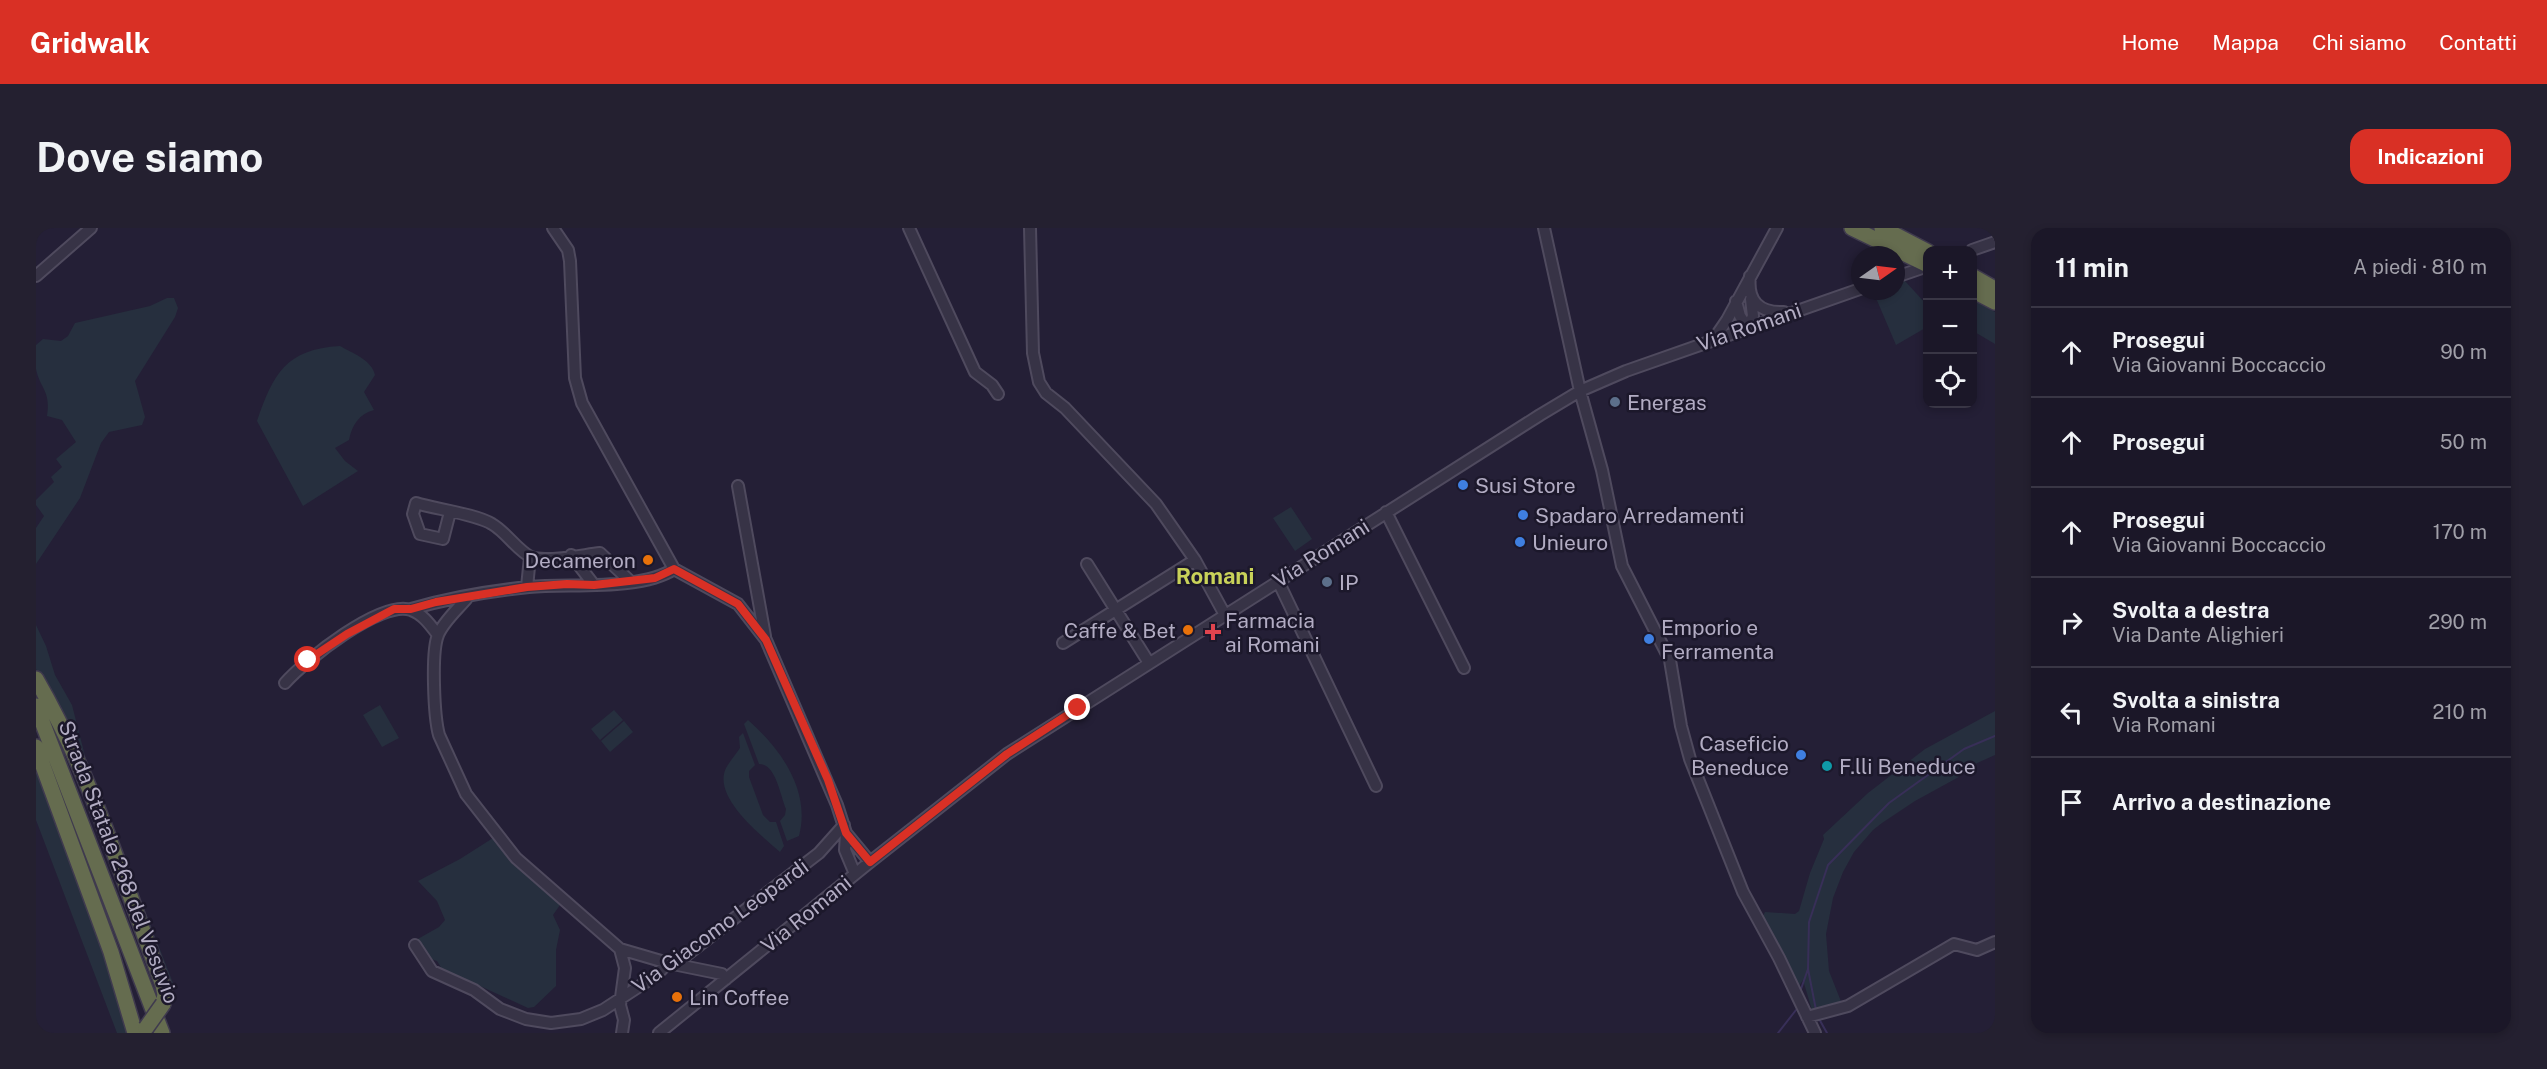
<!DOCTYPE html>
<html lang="it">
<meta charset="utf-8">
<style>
:root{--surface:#1b1728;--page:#242030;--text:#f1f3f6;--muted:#a09fa8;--line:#393645;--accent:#d93025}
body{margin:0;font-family:"Public Sans",sans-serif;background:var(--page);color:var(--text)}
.controls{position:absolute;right:18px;top:18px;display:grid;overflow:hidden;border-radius:12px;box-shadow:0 3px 9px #0003}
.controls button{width:54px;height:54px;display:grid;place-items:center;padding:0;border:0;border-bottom:2px solid var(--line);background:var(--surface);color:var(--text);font:30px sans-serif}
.compass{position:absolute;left:1815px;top:18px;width:54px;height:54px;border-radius:50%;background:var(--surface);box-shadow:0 3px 9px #0003;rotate:76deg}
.stop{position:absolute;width:18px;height:18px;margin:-14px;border:4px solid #d93025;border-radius:50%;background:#fff}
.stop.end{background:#d93025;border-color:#fff;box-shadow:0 2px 6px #0008}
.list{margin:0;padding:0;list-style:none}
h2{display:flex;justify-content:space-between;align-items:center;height:78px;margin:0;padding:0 24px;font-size:26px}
h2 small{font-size:20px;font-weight:400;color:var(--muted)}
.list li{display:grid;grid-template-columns:39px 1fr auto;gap:18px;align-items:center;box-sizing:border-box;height:90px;padding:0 24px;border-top:2px solid var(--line)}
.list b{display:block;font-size:22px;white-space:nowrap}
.list p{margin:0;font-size:20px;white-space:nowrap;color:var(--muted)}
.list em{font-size:20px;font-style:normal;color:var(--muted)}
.icon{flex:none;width:33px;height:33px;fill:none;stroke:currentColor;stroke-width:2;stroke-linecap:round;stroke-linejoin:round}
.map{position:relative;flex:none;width:1959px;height:805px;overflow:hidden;border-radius:18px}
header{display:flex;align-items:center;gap:36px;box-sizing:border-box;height:84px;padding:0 30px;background:var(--accent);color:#fff}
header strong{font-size:28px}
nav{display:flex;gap:33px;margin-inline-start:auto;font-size:21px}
.intro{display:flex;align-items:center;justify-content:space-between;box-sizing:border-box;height:144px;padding:0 36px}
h1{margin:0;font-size:42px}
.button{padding:15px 27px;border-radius:18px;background:var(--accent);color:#fff;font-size:21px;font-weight:700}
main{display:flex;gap:36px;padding:0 36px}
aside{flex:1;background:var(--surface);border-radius:18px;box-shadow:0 3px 9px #0003}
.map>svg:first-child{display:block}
.green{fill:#262f3e}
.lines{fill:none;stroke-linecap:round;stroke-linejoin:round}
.stream{stroke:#382f58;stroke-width:2}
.minor-casing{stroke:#4f4a5e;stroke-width:14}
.highway-casing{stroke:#3f3a4e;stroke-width:18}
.minor{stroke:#373346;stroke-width:10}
.highway{stroke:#656c4f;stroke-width:15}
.highway-bridge-casing{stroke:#3f3a4e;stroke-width:18;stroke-linecap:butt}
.highway-bridge{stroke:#656c4f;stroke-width:15}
.route{stroke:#d93025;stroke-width:8}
.service-dot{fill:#5c6f8a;stroke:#1c182b;stroke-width:2}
.shop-dot{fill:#3f7fe0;stroke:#1c182b;stroke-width:2}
.food-dot{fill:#e8710a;stroke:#1c182b;stroke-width:2}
.health-dot{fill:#e0444e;stroke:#1c182b;stroke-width:2}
.culture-dot{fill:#0f9aa8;stroke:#1c182b;stroke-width:2}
.labels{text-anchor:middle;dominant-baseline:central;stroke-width:5;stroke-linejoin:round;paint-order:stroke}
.street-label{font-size:21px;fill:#b2acc3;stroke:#1c182b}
.poi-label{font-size:21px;fill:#b2acc3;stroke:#1c182b;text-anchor:start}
.neighbourhood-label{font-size:22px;font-weight:bold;fill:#c9d259;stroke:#1c182b}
</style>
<header>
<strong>Gridwalk</strong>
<nav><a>Home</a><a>Mappa</a><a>Chi siamo</a><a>Contatti</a></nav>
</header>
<div class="intro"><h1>Dove siamo</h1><a class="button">Indicazioni</a></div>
<main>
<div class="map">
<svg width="1959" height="805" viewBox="0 0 1959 805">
<rect width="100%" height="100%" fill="#241f36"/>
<!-- green -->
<path class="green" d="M1869,53L1891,77V99L1860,117L1837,63H1860V55Z
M131,70H138L142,80L139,89L99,153L109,189L106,197L73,204L65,215L44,270L0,336V300L8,288L0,277V272L18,254L15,249L26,239L20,231L40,214L26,192L11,188C15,162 4,161 0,141C0,134 0,125 0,117L7,111L25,113L32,108L39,95L114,78Z
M1937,71L1959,84V116L1937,103Z
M304,118C316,125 336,132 339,147L328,164L338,182C323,186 316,197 313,212L299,220L309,233L322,243L267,278L221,193C237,146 250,121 304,118Z
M1255,279L1276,311L1259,323L1237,290Z
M0,397L10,418L19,447L36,477L49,528L137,755L136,768L9,456L0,441Z
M344,477L363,510L346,519L327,487Z
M578,482L587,492L564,512L555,501Z
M1959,483V527L1939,536L1921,550L1879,573L1846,595L1837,602L1818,624L1807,644L1797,670L1790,706L1793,743L1806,776L1776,782L1767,752L1763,758L1727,688L1729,684L1759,686L1763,683L1774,645L1788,611L1787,607L1832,565L1889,521Z
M712,492C745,521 775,563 763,608L751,613L744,593L749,587L750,581C744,567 740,536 723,536L708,496Z
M588,493L597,504L574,524L565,513Z
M707,505L719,537L713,543V549L727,587L734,594H740L748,618L744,624C725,607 676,569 690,540C694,533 700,526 704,520L703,509Z
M0,536L97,805H81L0,592Z
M457,610L480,637L524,677L517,687L524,702L520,722V758L498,779L492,780L444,758L409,746L401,733L389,729L380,712L403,699L409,692L401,673L382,653L424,631Z"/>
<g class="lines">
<!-- stream -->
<path class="stream" d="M1765,761L1772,741
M1780,782L1772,741L1773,694L1792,637L1853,575L1928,521L1959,508
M1782,789L1791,805
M1742,805L1760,782"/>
<defs>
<path id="minor" d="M517,0L532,22L534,33L539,150L546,175L638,341L702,376L730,412L801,577L810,605L809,622L819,646
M873,0L939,144L956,157L962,166
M994,0L997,125L1003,154L1010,165L1029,180L1120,276L1159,332L1189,387
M1508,0L1544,163L1566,242L1586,338L1634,432L1645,498L1654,531L1707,664L1743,730L1779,805
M1936,22L1959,14
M0,48L55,0
M1714,48C1711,73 1723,85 1748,84
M1860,49L1892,38
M1700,73L1704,88L1712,100L1717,88L1715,71
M1678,111L1691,92L1741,0
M702,258L729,408
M414,284L407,311L384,306L377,286L380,275C399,281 440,286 456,296C470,304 482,323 495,329C509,335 546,327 564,325L594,353
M1350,284L1428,440
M535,327L558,357
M1051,336L1113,435
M1242,353L1340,558
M491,359L494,329
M431,370C422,381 407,394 402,407C395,424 398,489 403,507L430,566L480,630L584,721L632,735L686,746L690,751
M375,381C413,370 454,363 493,359C534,355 604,363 638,341
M1027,415L1159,332
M249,455C268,433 346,371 375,382C387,386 395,398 402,407
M810,605L834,634
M379,717L396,743L438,762L464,781L490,791L515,795L545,791L567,782L619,748L632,735L652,726L783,625L808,597
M584,721L589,740L584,777L588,792L586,805
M1771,789L1812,778L1918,716L1941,722L1959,714
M623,805L834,634L971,526L1504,187L1544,163L1590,143L1824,61"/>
<path id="highway" d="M1816,0L1892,37
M1846,0L1892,24
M1936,48L1959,61
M1936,62L1959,74
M0,451C55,546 88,655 127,757L129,767L127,776
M0,478L126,805
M0,519L75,724L99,805"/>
</defs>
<!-- minor casing -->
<use href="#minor" class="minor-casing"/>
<!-- highway casing -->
<use href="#highway" class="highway-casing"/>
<!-- minor -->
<use href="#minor" class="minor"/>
<!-- highway -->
<use href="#highway" class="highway"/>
<defs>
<path id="highway-bridge" d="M110,800L127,776"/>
</defs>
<!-- highway-bridge casing -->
<use href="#highway-bridge" class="highway-bridge-casing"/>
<!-- highway-bridge -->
<use href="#highway-bridge" class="highway-bridge"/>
</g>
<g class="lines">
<!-- route -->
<path class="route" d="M272,432L311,406L358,381H375L400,374L491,359L531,356L558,357L619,350L638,341L702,376L730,412L792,552L810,605L834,634L971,526L1042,480"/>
</g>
<!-- markers -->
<g class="service-dot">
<circle cx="1579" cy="174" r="6"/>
<circle cx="1291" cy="354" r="6"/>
</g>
<g class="shop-dot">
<circle cx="1427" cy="257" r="6"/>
<circle cx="1487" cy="287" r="6"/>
<circle cx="1484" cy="314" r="6"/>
<circle cx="1613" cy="411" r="6"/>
<circle cx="1765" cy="527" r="6"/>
</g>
<g class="food-dot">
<circle cx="612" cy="332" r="6"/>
<circle cx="1152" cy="402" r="6"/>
<circle cx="641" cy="769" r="6"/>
</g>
<path class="health-dot" d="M1174 395h6v6h6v6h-6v6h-6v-6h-6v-6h6z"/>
<circle class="culture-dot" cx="1791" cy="538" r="6"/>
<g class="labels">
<!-- street labels -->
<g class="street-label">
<text transform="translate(1713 99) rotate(-19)">Via Romani</text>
<text transform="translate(1285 325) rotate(-32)">Via Romani</text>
<text transform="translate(83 634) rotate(69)">Strada Statale 268 del Vesuvio</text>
<text transform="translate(770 686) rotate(-39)">Via Romani</text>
<text transform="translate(684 698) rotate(-36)">Via Giacomo Leopardi</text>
</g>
<!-- poi labels -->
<g class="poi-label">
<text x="1591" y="174">Energas</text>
<text x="1439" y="257">Susi Store</text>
<text x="1499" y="287">Spadaro Arredamenti</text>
<text x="1496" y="314">Unieuro</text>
<text x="600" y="332" text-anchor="end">Decameron</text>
<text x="1303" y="354">IP</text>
<text x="1189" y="392">Farmacia<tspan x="1189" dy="24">ai Romani</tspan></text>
<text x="1625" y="399">Emporio e<tspan x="1625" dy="24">Ferramenta</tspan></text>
<text x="1140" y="402" text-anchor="end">Caffe &amp; Bet</text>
<text x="1753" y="515" text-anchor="end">Caseficio<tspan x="1753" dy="24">Beneduce</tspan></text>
<text x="1803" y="538">F.lli Beneduce</text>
<text x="653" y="769">Lin Coffee</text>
</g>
<!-- neighbourhood labels -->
<g class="neighbourhood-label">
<text x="1179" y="348">Romani</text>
</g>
</g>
</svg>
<div class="controls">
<button>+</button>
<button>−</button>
<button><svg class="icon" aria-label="locate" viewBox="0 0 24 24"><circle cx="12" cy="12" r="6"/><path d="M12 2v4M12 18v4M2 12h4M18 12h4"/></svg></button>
</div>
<svg class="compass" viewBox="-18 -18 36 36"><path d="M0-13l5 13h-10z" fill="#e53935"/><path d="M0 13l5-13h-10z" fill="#a09fa8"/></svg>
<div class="stop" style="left:272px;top:432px"></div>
<div class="stop end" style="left:1042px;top:480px"></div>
</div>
<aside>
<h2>11 min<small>A piedi · 810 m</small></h2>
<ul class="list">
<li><svg class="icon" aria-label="ahead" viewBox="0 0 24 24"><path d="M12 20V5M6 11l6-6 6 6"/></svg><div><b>Prosegui</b><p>Via Giovanni Boccaccio</p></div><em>90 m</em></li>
<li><svg class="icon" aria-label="ahead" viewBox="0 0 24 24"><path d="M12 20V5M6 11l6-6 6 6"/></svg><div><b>Prosegui</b></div><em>50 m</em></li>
<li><svg class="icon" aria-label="ahead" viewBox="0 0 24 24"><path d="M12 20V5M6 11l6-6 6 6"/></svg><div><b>Prosegui</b><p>Via Giovanni Boccaccio</p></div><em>170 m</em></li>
<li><svg class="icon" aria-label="right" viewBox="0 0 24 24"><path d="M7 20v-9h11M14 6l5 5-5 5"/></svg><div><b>Svolta a destra</b><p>Via Dante Alighieri</p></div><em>290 m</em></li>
<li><svg class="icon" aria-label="left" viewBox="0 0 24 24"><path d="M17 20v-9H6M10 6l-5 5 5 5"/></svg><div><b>Svolta a sinistra</b><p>Via Romani</p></div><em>210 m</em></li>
<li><svg class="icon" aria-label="arrive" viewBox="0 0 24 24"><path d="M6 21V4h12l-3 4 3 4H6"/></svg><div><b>Arrivo a destinazione</b></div></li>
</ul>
</aside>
</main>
